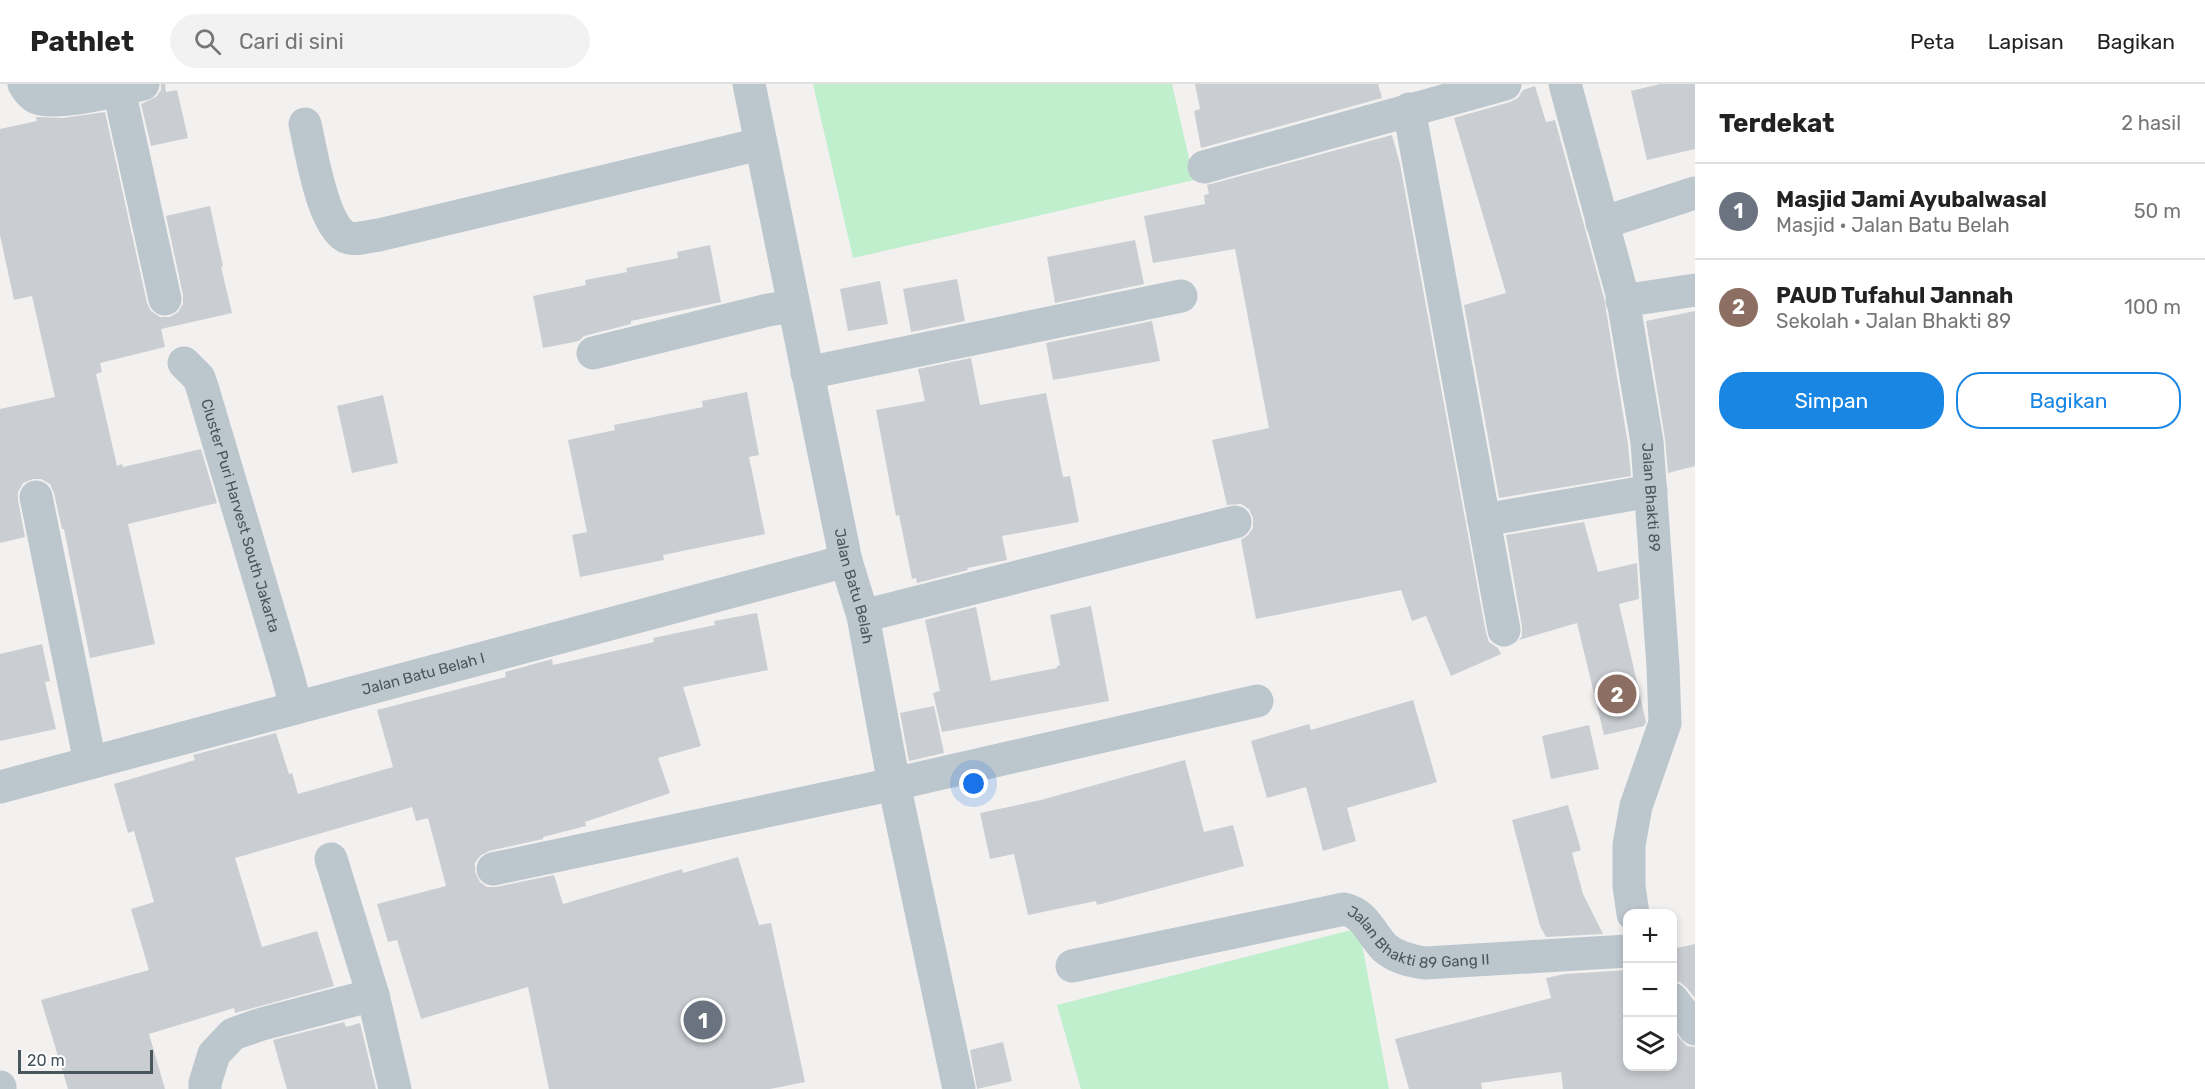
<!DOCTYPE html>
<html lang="id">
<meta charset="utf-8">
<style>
:root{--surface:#fff;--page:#f2f2f2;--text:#222;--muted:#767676;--line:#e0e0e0;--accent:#1a86e3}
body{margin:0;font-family:Rubik,sans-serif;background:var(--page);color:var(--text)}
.controls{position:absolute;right:18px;bottom:18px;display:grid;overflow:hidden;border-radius:12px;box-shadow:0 3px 9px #0003}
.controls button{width:54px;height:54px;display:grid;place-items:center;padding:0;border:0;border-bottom:2px solid var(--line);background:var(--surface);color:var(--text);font:30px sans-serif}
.scale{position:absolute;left:18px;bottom:15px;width:135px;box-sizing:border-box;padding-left:6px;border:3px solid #48565e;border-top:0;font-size:16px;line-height:21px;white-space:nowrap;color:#48565e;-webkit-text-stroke:4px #fff;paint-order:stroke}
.you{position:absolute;left:974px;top:700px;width:21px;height:21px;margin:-15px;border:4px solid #fff;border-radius:50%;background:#1a73e8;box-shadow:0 0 0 9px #1a73e833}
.badge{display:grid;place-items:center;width:39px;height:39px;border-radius:50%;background:var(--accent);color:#fff;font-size:20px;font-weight:700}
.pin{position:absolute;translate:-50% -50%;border:3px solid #fff;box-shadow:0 2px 6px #0006}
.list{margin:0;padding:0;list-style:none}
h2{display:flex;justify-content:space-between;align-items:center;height:78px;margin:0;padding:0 24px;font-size:26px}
h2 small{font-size:20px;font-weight:400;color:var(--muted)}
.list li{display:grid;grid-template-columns:39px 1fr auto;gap:18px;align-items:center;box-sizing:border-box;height:96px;padding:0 24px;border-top:2px solid var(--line)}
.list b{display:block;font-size:22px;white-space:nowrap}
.list p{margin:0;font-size:20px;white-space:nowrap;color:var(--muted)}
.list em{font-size:20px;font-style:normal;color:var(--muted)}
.actions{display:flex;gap:12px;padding:18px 24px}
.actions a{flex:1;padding:14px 0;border:2px solid var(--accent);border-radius:24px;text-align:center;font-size:21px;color:var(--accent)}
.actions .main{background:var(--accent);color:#fff}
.icon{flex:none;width:33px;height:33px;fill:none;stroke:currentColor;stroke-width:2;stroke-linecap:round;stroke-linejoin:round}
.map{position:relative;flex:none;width:1695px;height:1005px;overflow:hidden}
header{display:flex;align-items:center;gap:36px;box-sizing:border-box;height:84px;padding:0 30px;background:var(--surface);border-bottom:2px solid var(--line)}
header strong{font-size:28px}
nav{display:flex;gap:33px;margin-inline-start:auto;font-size:21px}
.search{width:420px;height:54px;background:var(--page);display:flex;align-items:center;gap:15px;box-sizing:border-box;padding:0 21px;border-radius:33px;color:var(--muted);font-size:22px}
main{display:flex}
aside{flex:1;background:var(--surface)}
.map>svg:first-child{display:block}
.green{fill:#bfefcd}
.building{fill:#caced3}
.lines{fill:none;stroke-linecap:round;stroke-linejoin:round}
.minor{stroke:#bcc6cd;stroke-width:33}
.labels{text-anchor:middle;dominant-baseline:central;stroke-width:4.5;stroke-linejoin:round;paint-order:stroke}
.street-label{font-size:15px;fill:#48565e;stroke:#fff}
</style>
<header>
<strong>Pathlet</strong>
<div class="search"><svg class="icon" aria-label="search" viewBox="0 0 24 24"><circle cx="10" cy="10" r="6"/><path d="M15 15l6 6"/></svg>Cari di sini</div>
<nav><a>Peta</a><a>Lapisan</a><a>Bagikan</a></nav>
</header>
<main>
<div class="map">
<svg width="1695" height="1005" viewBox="0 0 1695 1005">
<rect width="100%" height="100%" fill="#f3f0f0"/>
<!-- green -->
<path class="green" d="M813,0H1172L1194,96L853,174Z
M1359,844L1389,1005H1081L1057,921Z"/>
<!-- building -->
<path class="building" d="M161,0H165L166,8L177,6L188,54L151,62L141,20L156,13L161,6Z
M1195,0H1378L1382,14L1201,64L1194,27L1200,25Z
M1660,0H1695V65L1647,76L1631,7Z
M1535,2L1546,38L1555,36L1604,214L1628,360L1631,392L1499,414L1464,221L1506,209L1454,34L1510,18L1518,14L1523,6Z
M105,28L147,219L151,227L160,233H170L178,228L183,220V211L166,132L210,122L223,182L221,183L232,229L161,245L165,263L100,279L102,288L96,290L117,382L122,380L123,383L201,365L217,419L128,440L155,560L90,574L64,445H62L54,409L50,400L41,395H33L23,399L18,408V416L25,453L0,459V325L55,313L32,212L14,216L0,151V45L37,37L36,33L63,34Z
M1392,51L1400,80L1486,549L1489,558L1498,564L1501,570L1451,592L1426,532L1412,537L1401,506L1256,535L1241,456L1248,451L1253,444V434L1249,425L1241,420L1227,421L1212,356L1269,344L1235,165L1153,179L1144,132L1205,120L1204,111L1209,110L1207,101Z
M1135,156L1144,200L1055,219L1047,173Z
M710,161L721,218L631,237V240L584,252L579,257L543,264L533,212L586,201L585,196L627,188L626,184L678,174L677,168Z
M957,195L965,237L911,248L903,205Z
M880,197L888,240L848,247L840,205Z
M1695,227V382L1668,389L1665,355L1646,237Z
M1152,237L1160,277L1053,296L1046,259Z
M971,274L980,321L1046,309L1063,393L1070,392L1079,438L1002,452L1007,476L967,484L968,486L917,499L916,494L912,495L899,431L896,432L876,326L925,317L918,285Z
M747,308L759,371L749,373L765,450L663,471L664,476L580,493L572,451L587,448L568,356L615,346L614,341L703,323L702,317Z
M383,311L398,379L352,389L337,322Z
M1584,438L1598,488L1637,479L1639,515L1619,520L1646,638L1644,642L1604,651L1577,539L1519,556L1522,552V543L1506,451Z
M1091,522L1109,617L942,648L933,609L940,607L925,536L976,523L991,597L1057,584V582L1060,581L1050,531Z
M757,529L768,586L683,603L701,662L658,674L670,709L585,738L586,742L543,753V755L489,767L480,772L475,779V788L480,798L487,803H496L554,791L563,820L682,785L683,789L738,773L759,841L771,839L805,998L770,1005H549L528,903L421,935L397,856L388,858L377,820L446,802L428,734L416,737L412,723L235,774L262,863L317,847L334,902L235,929L234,924L149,950L165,1005H68L41,916L149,886L131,825L154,818L134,747L128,749L114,700L195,676L193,671L276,649L289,690L292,689L298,710L393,683L377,626L506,593L505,588L552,575L553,581L654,558L653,554L715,541L714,537Z
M42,560L50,597L45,598L56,645L0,657V570Z
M1413,616L1437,698L1347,724L1356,757L1323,767L1306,703L1267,714L1251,657L1309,640L1311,646Z
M934,622L944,669L909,677L900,629Z
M1589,641L1599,685L1551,695L1542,652Z
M1185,676L1204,748L1233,741L1244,782L1097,821L1096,817L1028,831L1014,770L990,775L980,729L1041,716Z
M1568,721L1581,766L1572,769L1583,810L1603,850L1546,853L1540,842L1512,736Z
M1695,860V914L1686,903L1680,898L1672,897V865Z
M1628,886V982H1672V946L1687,962L1695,963V1005H1563L1561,988L1481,999L1482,1005H1409L1395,955L1551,914L1546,894L1565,890Z
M344,938L346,943L360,939L376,1005H287L273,956Z
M1003,958L1012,997L977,1005L970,966Z"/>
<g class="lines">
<!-- minor -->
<g class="minor">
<path d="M24,0C28,7 33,14 41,15C62,20 120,6 143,0"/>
<path id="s1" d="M749,0L846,477L863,532L894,700L959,1005"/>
<path id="s2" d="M1565,0L1622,210L1647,358L1663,582L1665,639L1636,722L1629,761V802L1633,830"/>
<path d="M119,6L165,215"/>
<path d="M1409,25L1504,546"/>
<path d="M305,40C311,66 322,140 346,153C355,157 369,152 379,151L760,60"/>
<path d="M1204,83L1505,0"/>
<path d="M1602,139L1695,109"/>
<path d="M1622,217L1695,206"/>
<path d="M593,269L768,226L793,222"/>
<path id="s3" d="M184,279L199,294L203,306L287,589L296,623"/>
<path d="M807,289L1181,212"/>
<path d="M36,413L90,678"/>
<path d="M1484,436L1651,407"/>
<path d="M863,532L1235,438"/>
<path id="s4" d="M0,703L846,477"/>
<path d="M331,775L373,911L395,1005"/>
<path d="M493,785L894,700L1257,617"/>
<path id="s5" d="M1072,882L1344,825C1366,830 1370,849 1385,864C1397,874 1411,877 1425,879L1628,867"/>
<path d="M1672,915L1695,945"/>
<path d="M0,1003V1005"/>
<path d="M205,1005V999L214,970L233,950L262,940L373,911"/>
</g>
</g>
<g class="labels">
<!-- street labels -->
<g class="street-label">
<text stroke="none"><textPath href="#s2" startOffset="423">Jalan Bhakti 89</textPath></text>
<text stroke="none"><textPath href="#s3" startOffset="165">Cluster Puri Harvest South Jakarta</textPath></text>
<text stroke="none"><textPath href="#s1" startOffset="513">Jalan Batu Belah</textPath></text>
<text stroke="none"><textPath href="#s4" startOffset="438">Jalan Batu Belah I</textPath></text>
<text stroke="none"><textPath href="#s5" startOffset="363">Jalan Bhakti 89 Gang II</textPath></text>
</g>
</g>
</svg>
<div class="controls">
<button>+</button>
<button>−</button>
<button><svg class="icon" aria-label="layers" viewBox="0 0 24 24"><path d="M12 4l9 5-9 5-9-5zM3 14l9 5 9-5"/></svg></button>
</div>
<div class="scale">20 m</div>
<div class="you"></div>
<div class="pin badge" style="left:703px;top:936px;background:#6b7280">1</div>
<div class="pin badge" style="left:1617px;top:610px;background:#8d6e63">2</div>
</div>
<aside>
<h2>Terdekat<small>2 hasil</small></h2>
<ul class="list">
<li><span class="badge" style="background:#6b7280">1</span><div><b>Masjid Jami Ayubalwasal</b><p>Masjid · Jalan Batu Belah</p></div><em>50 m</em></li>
<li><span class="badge" style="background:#8d6e63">2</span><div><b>PAUD Tufahul Jannah</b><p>Sekolah · Jalan Bhakti 89</p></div><em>100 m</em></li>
</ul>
<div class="actions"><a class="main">Simpan</a><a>Bagikan</a></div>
</aside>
</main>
